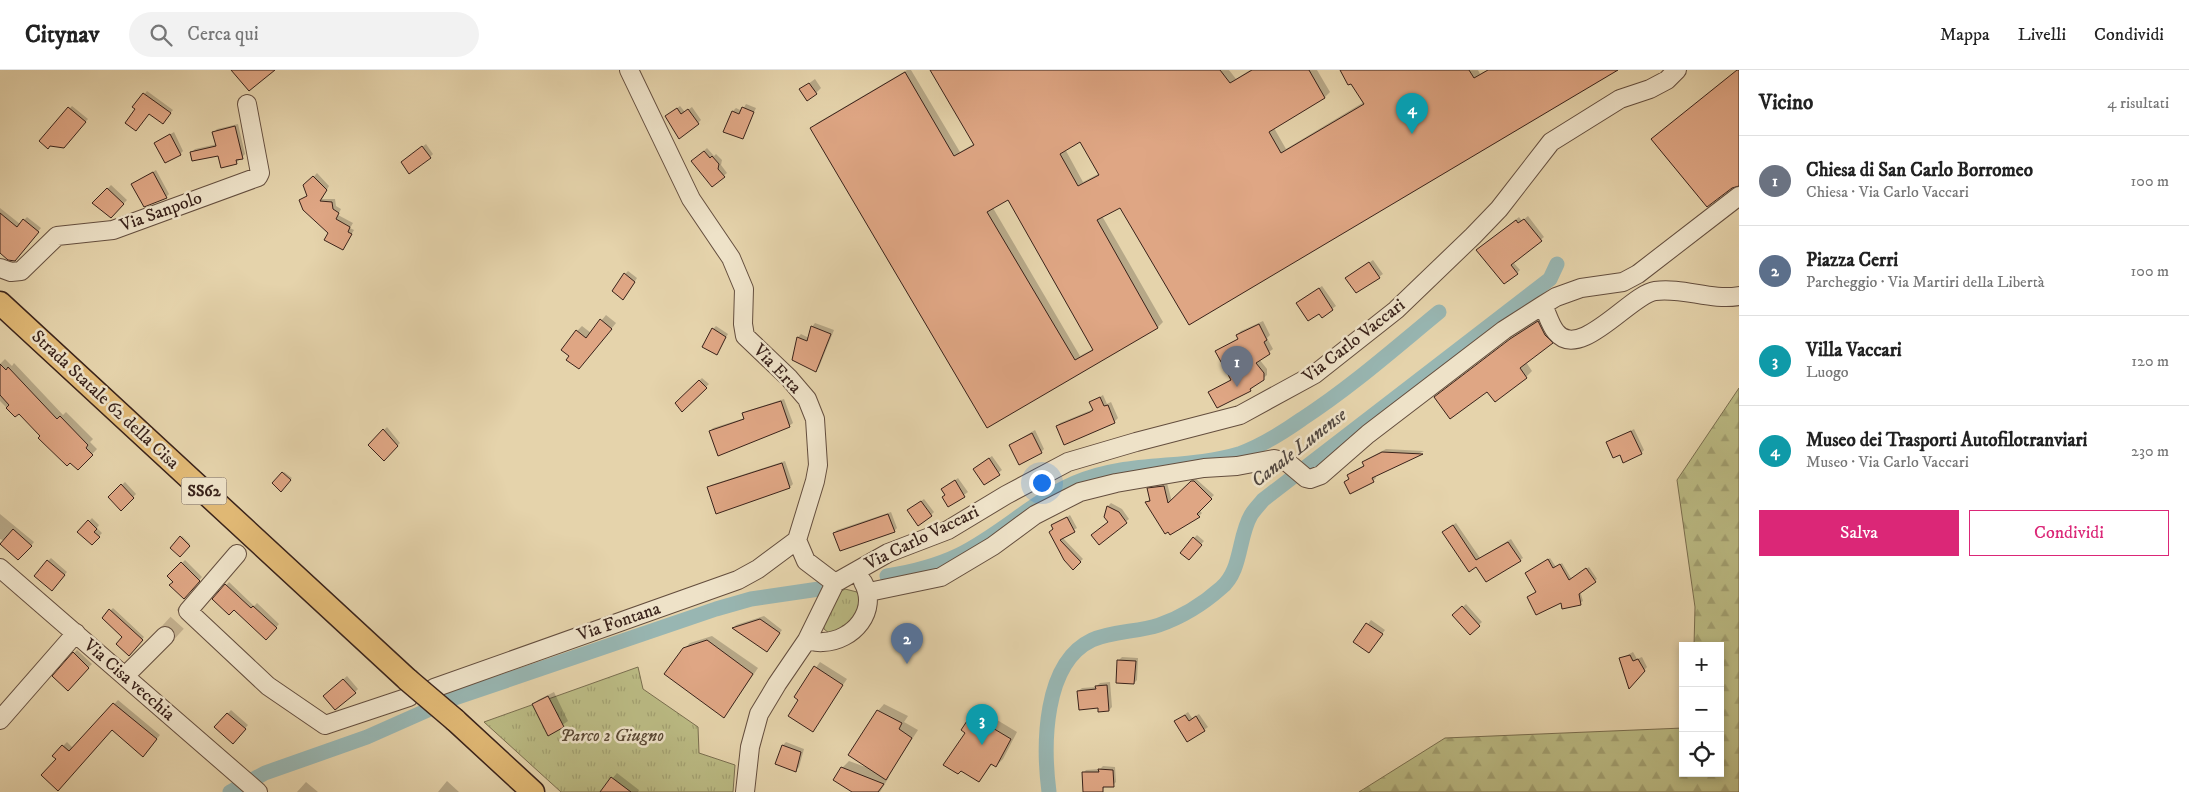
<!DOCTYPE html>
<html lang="it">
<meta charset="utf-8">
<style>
:root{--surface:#fff;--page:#f2f2f2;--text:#222;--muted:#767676;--line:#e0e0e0;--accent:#db2777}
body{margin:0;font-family:"IM FELL DW Pica",serif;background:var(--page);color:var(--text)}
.controls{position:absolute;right:15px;bottom:15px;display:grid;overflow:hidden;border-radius:0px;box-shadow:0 2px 8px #0003}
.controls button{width:45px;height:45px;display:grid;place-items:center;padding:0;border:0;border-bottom:1px solid var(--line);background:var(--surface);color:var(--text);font:25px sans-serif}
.you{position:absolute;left:1041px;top:412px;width:18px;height:18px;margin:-12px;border:4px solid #fff;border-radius:50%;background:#1a73e8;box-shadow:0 0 0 8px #1a73e833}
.badge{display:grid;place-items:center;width:32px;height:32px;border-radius:50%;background:var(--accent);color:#fff;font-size:16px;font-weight:700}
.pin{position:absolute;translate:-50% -41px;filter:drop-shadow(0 1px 2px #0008)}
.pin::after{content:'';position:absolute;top:26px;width:18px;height:15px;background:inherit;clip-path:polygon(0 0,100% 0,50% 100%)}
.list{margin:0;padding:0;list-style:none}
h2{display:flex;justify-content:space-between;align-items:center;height:65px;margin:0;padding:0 20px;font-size:21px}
h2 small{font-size:16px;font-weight:400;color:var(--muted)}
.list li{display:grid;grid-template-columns:32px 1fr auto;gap:15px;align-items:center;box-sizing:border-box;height:90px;padding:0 20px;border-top:1px solid var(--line)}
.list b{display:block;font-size:19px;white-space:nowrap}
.list p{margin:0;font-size:16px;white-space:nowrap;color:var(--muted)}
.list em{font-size:16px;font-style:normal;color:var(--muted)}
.actions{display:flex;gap:10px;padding:15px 20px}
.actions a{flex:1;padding:11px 0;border:1px solid var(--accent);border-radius:0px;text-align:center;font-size:18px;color:var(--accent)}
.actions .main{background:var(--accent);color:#fff}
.icon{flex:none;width:28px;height:28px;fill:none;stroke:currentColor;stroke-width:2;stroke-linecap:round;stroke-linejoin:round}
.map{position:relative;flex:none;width:1739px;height:722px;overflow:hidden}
header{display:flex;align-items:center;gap:30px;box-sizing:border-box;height:70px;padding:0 25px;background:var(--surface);border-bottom:1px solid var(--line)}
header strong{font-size:24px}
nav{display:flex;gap:28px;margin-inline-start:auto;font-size:18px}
.search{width:350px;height:45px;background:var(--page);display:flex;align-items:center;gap:12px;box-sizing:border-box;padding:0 18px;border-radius:28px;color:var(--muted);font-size:19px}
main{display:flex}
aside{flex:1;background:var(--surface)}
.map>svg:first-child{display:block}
.grass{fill:url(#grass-tufts);stroke:#7a6e4f}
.forest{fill:url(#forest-firs);stroke:#7a6e4f}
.shadow{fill:#0003;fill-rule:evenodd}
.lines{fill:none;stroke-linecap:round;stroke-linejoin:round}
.canal{stroke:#98b6b2;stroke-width:15}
.building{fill:#dfa684;stroke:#39221a;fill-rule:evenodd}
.minor-tunnel{stroke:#c3b08e;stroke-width:18;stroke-dasharray:18 9;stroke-linecap:butt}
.minor-casing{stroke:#644e3e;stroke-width:20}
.major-casing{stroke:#39221a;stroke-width:25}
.minor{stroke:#eee2c8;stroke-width:18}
.major{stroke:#e2ba76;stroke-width:22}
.major-bridge-casing{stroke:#39221a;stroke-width:25;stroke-linecap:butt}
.major-bridge{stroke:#e2ba76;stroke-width:22}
.labels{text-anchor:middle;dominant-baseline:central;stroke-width:5;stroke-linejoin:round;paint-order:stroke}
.shield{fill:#eee2c8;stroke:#6f5c4e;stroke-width:1}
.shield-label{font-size:16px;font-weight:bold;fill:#39221a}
.street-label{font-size:18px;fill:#39221a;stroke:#eee2c8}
.park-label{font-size:18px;font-style:italic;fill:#5a4834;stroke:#eee2c8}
.water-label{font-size:19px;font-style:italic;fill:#514740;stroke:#eee2c8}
</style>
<header>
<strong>Citynav</strong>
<div class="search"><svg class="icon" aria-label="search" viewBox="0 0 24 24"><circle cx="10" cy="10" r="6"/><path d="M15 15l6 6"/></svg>Cerca qui</div>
<nav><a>Mappa</a><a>Livelli</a><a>Condividi</a></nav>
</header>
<main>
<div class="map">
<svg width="1739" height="722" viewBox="0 0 1739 722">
<defs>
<pattern id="grass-tufts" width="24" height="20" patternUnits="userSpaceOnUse" patternTransform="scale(1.25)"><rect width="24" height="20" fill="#bbbb84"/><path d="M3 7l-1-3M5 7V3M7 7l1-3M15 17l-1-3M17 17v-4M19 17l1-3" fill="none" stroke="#a2a071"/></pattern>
<pattern id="forest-firs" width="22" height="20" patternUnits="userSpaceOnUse" patternTransform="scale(1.25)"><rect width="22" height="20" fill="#bbbb84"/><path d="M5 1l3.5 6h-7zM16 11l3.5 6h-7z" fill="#a2a071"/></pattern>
</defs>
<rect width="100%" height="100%" fill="#e5d3ab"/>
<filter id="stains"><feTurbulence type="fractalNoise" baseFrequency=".004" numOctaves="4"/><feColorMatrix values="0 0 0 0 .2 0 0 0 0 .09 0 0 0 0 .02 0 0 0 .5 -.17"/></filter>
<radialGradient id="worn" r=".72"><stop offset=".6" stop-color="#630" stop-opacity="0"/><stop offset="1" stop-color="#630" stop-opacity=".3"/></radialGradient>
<!-- grass -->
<path class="grass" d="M845,519L857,522L861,529L853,556L829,563L824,559L823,551L840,522Z
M638,597L643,619L698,657L699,683L735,695L733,722H561L484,652Z"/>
<!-- forest -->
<path class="forest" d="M1739,318V722H1359L1445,668L1683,658V703H1720V576H1694L1695,537L1677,410Z"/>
<!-- shadow -->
<path class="shadow" d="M907,0H911L960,82L975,73L931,0H1229L1236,9L1250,0H1317L1330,22L1325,27L1274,58L1286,79L1364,32L1341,0H1478L1480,4L1487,0H1617L1120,136L1102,146L1163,252L1158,257L987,356L812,58L817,53ZM1081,70L1100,103L1083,112L1065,79ZM1008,129L1093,279L1080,286L993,138Z
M815,9L821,18L816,23L801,19Z
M147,21L173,40L165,49L134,37Z
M746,34L756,38L742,68L733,41L736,38L742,41Z
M72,36L88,49L67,73L40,71Z
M680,36L685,42L692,37L701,50L698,53L670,43Z
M238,54L245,84L236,93L219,85L192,82L195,79L217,74L214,62L217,59Z
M174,62L183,81L180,84L156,73Z
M426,74L433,84L430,87L406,89Z
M707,78L714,86L716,84L722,90L721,95L727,103L712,115L696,88Z
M156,100L169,124L166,127L133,114Z
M317,103L329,116L322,129H335L336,136L341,139L338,145L353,153L350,158L354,160L343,179L301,131L308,125L305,116Z
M111,115L127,130L111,147L94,133Z
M0,138L20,154L27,147L41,158L18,186L0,181Z
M1528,146L1544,167L1513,192L1520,200L1517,203L1481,177L1519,147L1522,151Z
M1373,190L1383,204L1357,222L1347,208Z
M628,201L637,208L626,226L625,204Z
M1322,216L1336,236L1322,246L1301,230Z
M606,245L616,253L584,293L571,286L577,261L582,256L591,263Z
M1544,246L1558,266L1526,292L1532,301L1526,307L1495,330L1488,320L1435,327L1518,263Z
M1263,251L1270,265L1267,268L1273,279L1259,289L1267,299V305L1250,320L1210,322L1232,309L1217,281L1239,268L1237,265L1241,261Z
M815,253L834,260L819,297L816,300L793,289L798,267L801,264L809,268L812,257Z
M716,256L728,264L716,284L713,259Z
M5,289L12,296L14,293L63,345L66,342L93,369L90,372L97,379L78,399L41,366L19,342L15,346L0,331V294Z
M702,308L709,314L682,340L676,333Z
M1103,325L1107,334L1111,332L1118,348L1114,352L1057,356L1060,353L1094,339L1091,332Z
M784,329L793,353L789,356L710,361L713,358L745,348L743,344L747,341Z
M387,357L400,373L384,389L369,375Z
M1634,359L1644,380L1641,383H1620L1607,373Z
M1035,360L1044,379L1041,382L1010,375Z
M1386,379L1424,381L1375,405L1376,408L1373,411L1345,412L1350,408L1348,405L1351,402L1365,395L1364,392L1367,389Z
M992,386L1002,400L984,414L977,396Z
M785,391L793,414L790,417L717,443L708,418L711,415Z
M284,402L292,408L281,420L274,413Z
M958,408L968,422L949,436L942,419Z
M1195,408L1214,425L1199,440L1202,443L1199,446L1171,464L1147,432L1150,429L1148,419L1151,416L1167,413L1172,432Z
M125,412L136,424L121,439L109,427Z
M924,429L934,442L931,445L912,437Z
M1111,433L1122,439L1129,449L1100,473L1109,451L1105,447L1108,436Z
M891,442L897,458L894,461L834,463L837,460Z
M0,444L34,472L28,480L0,469Z
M1070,445L1077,458L1062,467L1083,489L1073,498L1053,456Z
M92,448L99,455L97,458L102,463L92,474L79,462Z
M1456,453L1480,488L1511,469L1523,488L1520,490L1477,496L1446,459Z
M1197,465L1204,471L1192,485L1194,468Z
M182,466L190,474L180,485L172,478Z
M51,488L67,502L55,516L48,491Z
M1550,488L1556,497L1562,493L1571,508L1589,497L1597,509L1580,521L1583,531L1580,533L1562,531L1526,503Z
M185,490L202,507L184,527L169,506Z
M229,512L254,536L257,533L279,554L266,569L234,538L214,529Z
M1466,534L1482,552L1470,563L1454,545Z
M113,538L144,567L129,584L123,567L103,548Z
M764,546L782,560L767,581L734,557L736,555Z
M1371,550L1385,560L1372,578L1355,572Z
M712,566L758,598L724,647L684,579L690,573Z
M77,580L92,594L68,619L74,583Z
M1633,582L1637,589L1642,587L1647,597L1630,616L1620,589Z
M1122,587L1138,588L1137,610L1134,613L1118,591Z
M820,592L847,609L812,660L800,630L795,627Z
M347,606L358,619L355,622L325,626Z
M1110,612L1112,637L1109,640L1099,637L1078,621L1082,618L1096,617L1100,613Z
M554,622L568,651L548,665L533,635L538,630Z
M118,630L160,665L147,681L112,659L58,689L63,676L67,672L73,678Z
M884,634L908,646L904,652L918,660L888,706L889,707L880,722H854L842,698L849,691L871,699L878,641Z
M979,639L1017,662L1003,689L996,696L992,694L979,711L967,663L963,660Z
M231,640L248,655L236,669L216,657Z
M1188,642L1192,648L1199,644L1208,657L1204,660L1176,651Z
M786,672L804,679L799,697L796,700L777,693L783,675Z
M1103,696L1115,697L1116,712L1113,715L1105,716L1102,721L1083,703L1086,700L1100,699Z
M617,703L639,720L638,722H601Z
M447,711L459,722H438Z
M306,712L318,722H297Z"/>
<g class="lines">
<!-- canal -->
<path class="canal" d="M887,506C912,502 936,496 959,485C1000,465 1033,431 1075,413C1127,390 1186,400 1239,384C1262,376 1282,363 1302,349C1351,317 1394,279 1439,242
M230,722L265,703L367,667L455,628L716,539L751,529L819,519
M1049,722C1043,676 1043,593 1092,570C1112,561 1138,562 1159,555C1182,547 1203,534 1221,518C1242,501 1238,467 1251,445C1254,440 1259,435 1263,430L1550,209L1557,194"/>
</g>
<!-- building -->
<path class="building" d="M231,0H275L249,21Z
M930,0H1220L1230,13L1252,0H1309L1325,28L1269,62L1281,83L1364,34L1351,14L1348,15L1340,0H1469L1474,8L1488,0H1618L1189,255L1120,138L1097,150L1158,258L987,358L810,58L905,2L954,86L974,75ZM1080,72L1099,105L1078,116L1060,84ZM1008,130L1093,280L1075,290L987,142Z
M1737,0H1739V116L1732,118L1707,137L1651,69Z
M809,13L817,24L807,31L799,19Z
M143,23L171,43L163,54L149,44L136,61L125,53L135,39L132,37Z
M68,37L86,52L64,78L50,76L48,79L39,71Z
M742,37L754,42L743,69L723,62L732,41L739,44Z
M677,38L681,44L688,39L699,54L679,69L665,46Z
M235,56L243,89L236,90L237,94L221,98L218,86L192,91L190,82L216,76L212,62Z
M170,64L181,85L165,93L154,73Z
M422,76L431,88L409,104L401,92Z
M704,81L710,88L712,86L719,94L718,99L725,107L712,117L691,91Z
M153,102L167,128L144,137L131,114Z
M313,106L327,120L320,131L332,132L333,139L339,143L336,149L350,157L348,162L352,164L343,180L324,170L328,163L303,140L299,130L307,126L303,115Z
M107,118L124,134L111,148L92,133Z
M0,143L17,157L23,149L39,162L15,191L8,190L0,183Z
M1524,149L1542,171L1511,195L1518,204L1504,214L1476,180L1516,150L1518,153Z
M1369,192L1380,208L1356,223L1345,208Z
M624,203L635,212L623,230L612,221Z
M1319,218L1333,240L1322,248L1319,244L1308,251L1296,233Z
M600,249L612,259L579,299L566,290L569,286L561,280L576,260L586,268Z
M1538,251L1545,265L1553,273L1520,298L1527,308L1495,332L1487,322L1450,349L1434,327L1510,269Z
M1259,254L1267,270L1264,272L1270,284L1256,293L1264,303V310L1250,319L1251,321L1217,338L1208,322L1231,310L1215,281L1238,269L1236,265Z
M811,256L831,264L816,302L792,290L797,267L807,271Z
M712,258L726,267L717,285L702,277Z
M0,294L6,300L8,297L57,349L60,346L88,375L86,378L93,385L78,400L70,393L67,396L38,368L40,366L19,344L15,347L6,338L9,335L0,325Z
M699,310L707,318L682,342L675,333Z
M1100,327L1104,336L1108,335L1115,353L1064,375L1056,356L1090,342L1093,340L1089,332Z
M781,331L790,357L718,386L709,361L744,349L742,343Z
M383,359L398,376L384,391L368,375Z
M1631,361L1642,384L1623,393L1620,385L1613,388L1606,372Z
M1032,363L1042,383L1019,395L1009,375Z
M1382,382L1423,384L1372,408L1374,412L1350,424L1344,412L1349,409L1347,405L1364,396L1362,392Z
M989,388L1000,405L984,415L973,399Z
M782,393L790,418L716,444L707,417Z
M282,402L291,410L281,422L272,413Z
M955,410L965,427L948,437L942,427L945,425L941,419Z
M1191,411H1194L1212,429L1197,444L1200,447L1170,465L1168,462L1165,464L1145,432L1150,431L1147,418L1164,416L1168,433Z
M121,414L134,428L121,441L108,427Z
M921,431L932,446L918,456L907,440Z
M1107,436L1119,442L1127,453L1099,475L1091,465L1108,452L1104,447Z
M888,444L895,462L840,481L833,463Z
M1067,447L1075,462L1060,470L1081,492L1073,500L1064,490L1049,462L1053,459L1051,455Z
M88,450L97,459L94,462L100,467L92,475L77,462Z
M1453,455L1476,490L1508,472L1521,491L1486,512L1476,497L1469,502L1442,462Z
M13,459L32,476L18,490L0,474Z
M180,466L190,476L180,487L170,478Z
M1193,467L1202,475L1189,490L1180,483Z
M1548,489L1553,498L1560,494L1569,510L1586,498L1596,512L1579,524L1581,535L1562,539L1561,533L1536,545L1527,527L1536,522L1525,503Z
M47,490L65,505L52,521L34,506Z
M181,492L200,511L184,529L169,515L173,512L167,506Z
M225,514L251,538L253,536L277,558L266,570L234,540L229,545L212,529Z
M1462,536L1480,556L1470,565L1452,545Z
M109,539L143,570L129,586L116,574L122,567L102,548Z
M760,549L780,563L767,582L732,558Z
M1366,553L1383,564L1369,583L1353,572Z
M707,570L753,604L724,648L664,604L683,578Z
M73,582L89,598L68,621L52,606Z
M1630,585L1633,591L1638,589L1645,601L1629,619L1619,588Z
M1117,590L1136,591L1134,614L1116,613Z
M814,596L843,615L813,662L788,646L798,630L794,627Z
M343,609L356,623L335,640L323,626Z
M1107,615L1109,641L1098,642V638L1079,640L1077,621L1096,619L1095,616Z
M548,626L564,657L548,666L532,634Z
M113,633L157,669L143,687L112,660L58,721L41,705L56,689L52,686L62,675L69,681Z
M877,640L902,653L899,659L912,668L886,710L848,685Z
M227,643L246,659L233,674L214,657Z
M971,645L1011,669L996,697L991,694L979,712L961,701L958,704L943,695L965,663L961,660Z
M1185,645L1189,651L1196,646L1205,661L1187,672L1174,651Z
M782,675L801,682L796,702L775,694Z
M841,697L884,714L878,722H852L833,710Z
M1098,699L1113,700L1114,717H1103V722H1083L1082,702H1099Z
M611,707L631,722H600Z"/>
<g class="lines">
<!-- minor-tunnel -->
<path class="minor-tunnel" d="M165,566L188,541"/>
<defs>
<path id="minor" d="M629,0L691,129L731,188L744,219L743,254L745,266L789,308L807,329L815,349L818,395L815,411L797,470L806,491L835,513L807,570L777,614L759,644L750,677L745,722
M0,198L11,202L21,201L57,166L113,160L258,107L260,103L247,34
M1543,235C1547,243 1550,255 1556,262C1580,292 1631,224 1655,221C1683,217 1711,231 1739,226
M237,484L188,541L268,616L325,655L409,627
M0,498L258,722
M835,513L888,483L948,460L1006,425L1068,392L1136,372L1240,345L1315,304L1396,240L1473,166L1499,139L1551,72L1620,29L1650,19L1667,10L1677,0
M869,522L941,507L993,476L1035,445L1080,422L1116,413L1204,398L1237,396L1274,389L1287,392L1306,408L1310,409L1321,405L1368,364L1504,260L1543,235L1556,227L1581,218L1623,212L1638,204L1739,126
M807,570C812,571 818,573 823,572C853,571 879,541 863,512
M125,606L165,566
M434,618L738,510L758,499L797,470
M0,650L76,563"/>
<path id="major" d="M0,233L408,610
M455,650L533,722"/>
</defs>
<!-- minor casing -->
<use href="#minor" class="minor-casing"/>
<!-- major casing -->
<use href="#major" class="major-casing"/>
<!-- minor -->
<use href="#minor" class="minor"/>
<!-- major -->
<use href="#major" class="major"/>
<defs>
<path id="major-bridge" d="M408,610L455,650"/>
</defs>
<!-- major-bridge casing -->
<use href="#major-bridge" class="major-bridge-casing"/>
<!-- major-bridge -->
<use href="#major-bridge" class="major-bridge"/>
</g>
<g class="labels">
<!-- shield labels -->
<rect class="shield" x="181.5" y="407.5" width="45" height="27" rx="4"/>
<g class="shield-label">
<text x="204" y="421">SS62</text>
</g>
<!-- street labels -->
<g class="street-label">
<text transform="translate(161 142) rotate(-20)">Via Sanpolo</text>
<text transform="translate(1354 271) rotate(-38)">Via Carlo Vaccari</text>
<text transform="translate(777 299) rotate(46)">Via Erta</text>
<text transform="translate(105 330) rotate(43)">Strada Statale 62 della Cisa</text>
<text transform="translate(922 468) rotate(-26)">Via Carlo Vaccari</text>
<text transform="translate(619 552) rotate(-19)">Via Fontana</text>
<text transform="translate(129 610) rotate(41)">Via Cisa vecchia</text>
</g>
<!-- park labels -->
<g class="park-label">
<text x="612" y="666">Parco 2 Giugno</text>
</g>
<!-- water labels -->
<g class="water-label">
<text transform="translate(1299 378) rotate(-38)">Canale Lunense</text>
</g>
</g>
<rect width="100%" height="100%" filter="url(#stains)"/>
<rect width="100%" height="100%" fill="url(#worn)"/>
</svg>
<div class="controls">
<button>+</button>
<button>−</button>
<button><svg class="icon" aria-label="locate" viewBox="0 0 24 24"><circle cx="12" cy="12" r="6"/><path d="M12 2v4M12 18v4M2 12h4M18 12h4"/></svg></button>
</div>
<div class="you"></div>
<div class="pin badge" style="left:1237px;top:317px;background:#6b7280">1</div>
<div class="pin badge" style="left:907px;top:594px;background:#5c6f8a">2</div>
<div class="pin badge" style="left:982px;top:675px;background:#0f9aa8">3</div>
<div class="pin badge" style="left:1412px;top:64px;background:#0f9aa8">4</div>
</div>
<aside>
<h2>Vicino<small>4 risultati</small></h2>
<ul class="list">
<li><span class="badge" style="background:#6b7280">1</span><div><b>Chiesa di San Carlo Borromeo</b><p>Chiesa · Via Carlo Vaccari</p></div><em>100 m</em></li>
<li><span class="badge" style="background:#5c6f8a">2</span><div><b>Piazza Cerri</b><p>Parcheggio · Via Martiri della Libertà</p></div><em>100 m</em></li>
<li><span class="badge" style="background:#0f9aa8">3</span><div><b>Villa Vaccari</b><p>Luogo</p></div><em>120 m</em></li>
<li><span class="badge" style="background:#0f9aa8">4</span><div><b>Museo dei Trasporti Autofilotranviari</b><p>Museo · Via Carlo Vaccari</p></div><em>230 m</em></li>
</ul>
<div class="actions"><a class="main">Salva</a><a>Condividi</a></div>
</aside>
</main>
